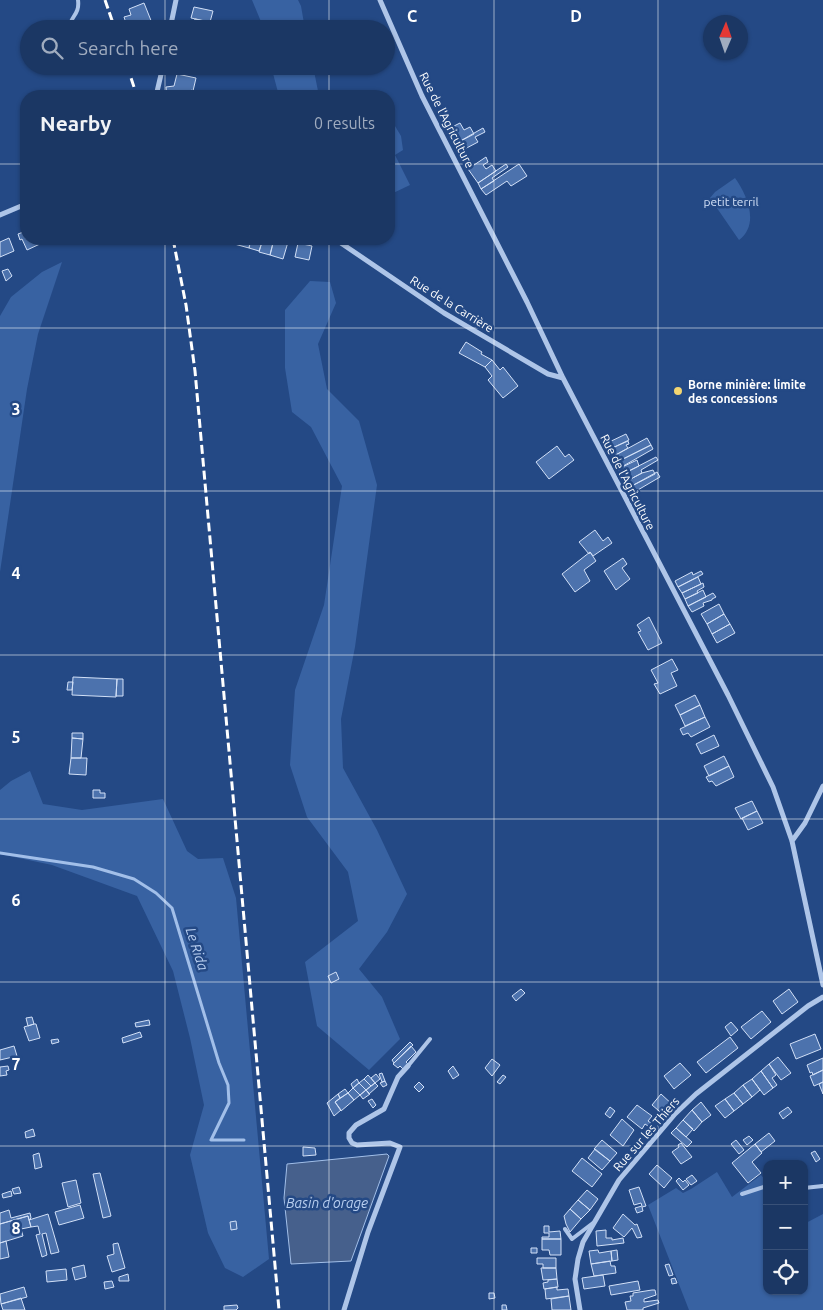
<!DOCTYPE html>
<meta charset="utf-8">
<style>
:root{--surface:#1b3764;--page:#243f6a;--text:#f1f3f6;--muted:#a0acbf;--line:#395178}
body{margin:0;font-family:Ubuntu,sans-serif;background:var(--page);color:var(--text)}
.controls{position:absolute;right:15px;bottom:15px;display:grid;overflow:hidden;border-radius:10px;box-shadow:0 1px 4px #0004}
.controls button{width:45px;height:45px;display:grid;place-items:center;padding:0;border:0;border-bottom:1px solid var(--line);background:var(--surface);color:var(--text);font:25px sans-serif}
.compass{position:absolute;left:703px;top:15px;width:45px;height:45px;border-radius:50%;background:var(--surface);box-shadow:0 1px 4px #0004;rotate:2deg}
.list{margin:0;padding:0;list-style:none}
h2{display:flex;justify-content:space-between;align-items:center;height:65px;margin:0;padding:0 20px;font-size:21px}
h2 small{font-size:16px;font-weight:400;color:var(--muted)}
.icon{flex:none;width:28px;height:28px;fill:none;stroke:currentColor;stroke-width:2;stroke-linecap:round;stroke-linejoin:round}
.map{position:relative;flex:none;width:823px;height:1310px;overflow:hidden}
.search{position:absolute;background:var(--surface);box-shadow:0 1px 4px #0004;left:20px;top:20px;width:375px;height:55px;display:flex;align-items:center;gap:12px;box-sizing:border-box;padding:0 18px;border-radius:28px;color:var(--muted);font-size:19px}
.panel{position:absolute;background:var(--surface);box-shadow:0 1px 4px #0004;left:20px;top:90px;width:375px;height:155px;border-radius:20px}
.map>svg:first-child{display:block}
.green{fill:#3862a2}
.water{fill:#46608c;stroke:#a2bfe9}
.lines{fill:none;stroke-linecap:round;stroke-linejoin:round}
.stream{stroke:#a2bfe9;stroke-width:3}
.building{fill:#4c72ad;stroke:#d2e0f7}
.service{stroke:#aec5e8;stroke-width:4}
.minor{stroke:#aec5e8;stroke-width:5}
.rail{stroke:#fff;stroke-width:3;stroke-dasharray:9 4;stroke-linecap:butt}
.grid{fill:none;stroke:#fff;stroke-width:1;stroke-opacity:0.55}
.poi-dot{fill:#f3d571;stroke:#244985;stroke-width:2}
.labels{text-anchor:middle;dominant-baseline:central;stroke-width:5;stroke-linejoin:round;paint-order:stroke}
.street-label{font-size:12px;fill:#fff;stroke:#244985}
.park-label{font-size:12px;fill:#d2e0f7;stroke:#244985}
.poi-label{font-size:12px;font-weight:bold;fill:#fff;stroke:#244985;text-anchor:start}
.water-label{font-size:14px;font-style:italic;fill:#b9cff0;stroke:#244985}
.grid-label{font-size:16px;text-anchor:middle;font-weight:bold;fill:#fff;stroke:#244985;stroke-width:5;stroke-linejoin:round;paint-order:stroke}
</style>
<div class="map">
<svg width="823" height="1310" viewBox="0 0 823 1310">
<rect width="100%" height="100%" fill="#244985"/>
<!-- green -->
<path class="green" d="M252,0H298L301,6L305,29H264Z
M271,66H313L319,96H279Z
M389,116L401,136L403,150L395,155L410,185L389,195Z
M735,178C747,195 760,224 739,240L710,198L715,192Z
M62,262L38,334L27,389L0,572V316L11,297L42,272Z
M310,281L330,282L336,303L318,344L327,389L359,421L377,485L355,647L341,719L343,768L377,830L407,894L387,932L359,969L382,997L400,1039L369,1070L317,1026L305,962L358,921L348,872L307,817L290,765L295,690L324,605L342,486L311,427L292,412L285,368V310Z
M30,771L43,804L82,810L163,799L187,851L198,859L223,858L236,898L269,1259L243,1277L225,1268L208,1233L190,1155L204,1105L190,1038L173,971L137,896L52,865L0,854V790L11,781Z
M717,1172L732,1197L761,1175L767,1182V1291H804V1224L823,1214V1310H689L648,1205L676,1188L683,1193L691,1189Z"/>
<!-- water -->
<path class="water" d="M387,1154L389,1156L351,1261L291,1264L284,1198L287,1164Z"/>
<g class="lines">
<!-- stream -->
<path class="stream" d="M0,853L93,867L134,879L156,893L172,908L219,1063L228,1085L229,1103L211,1140H244"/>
</g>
<!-- building -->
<path class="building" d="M144,3L152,23L146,25L147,26L144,29H137L134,23L127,26L124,17L131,15L129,9Z
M194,7L213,11L210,22L191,18Z
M195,19L213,23L212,29H192Z
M177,74L196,78L193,91L191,90L190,96H167L166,87L174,86Z
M460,123L464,130L470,127L474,134L455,144L448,129Z
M483,128L485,132L475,137L478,142L459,152L455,144Z
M486,157L488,162L483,165L486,169L492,165L496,171L478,183L468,169Z
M506,164L508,167L492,178L494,181L481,189L478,183Z
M519,164L527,176L511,186L507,181L486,195L481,189Z
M26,231V239H40L42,243L27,250L22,239L20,240L18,234Z
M9,238L14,251L0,257V242Z
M228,239H240L238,245L227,242Z
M240,239H251L249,248L238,245Z
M251,239H263L259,251L249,248Z
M263,239H274L270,255L259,252Z
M274,239H280V240L288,242L283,259L270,255Z
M298,243L312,246L309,260L295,257Z
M8,269L12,276L6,281L2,271Z
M466,342L482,352L481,354L492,360L485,367L459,353Z
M492,360L500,370L503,367L518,386L503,398L488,380L492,376L485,367Z
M626,434L629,440L608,450L605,444Z
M647,438L651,445L615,463L612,457Z
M628,441L629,444L626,445L628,448L612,457L608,450Z
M651,445L653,449L618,469L615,463Z
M557,446L565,457L569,454L574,460L549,479L536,462Z
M656,457L658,460L641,470L642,473L625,482L621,475Z
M637,460L639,466L621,475L618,469Z
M653,470L655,474L628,488L625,482L642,473Z
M657,472L660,477L631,494L628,488Z
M595,530L603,541L608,537L612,543L593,556L590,552L589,554L579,542Z
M590,552L596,561L584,570L590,581L575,592L562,574Z
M623,558L627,564L622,568L630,579L616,590L604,571Z
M701,571L703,574L678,587L675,581L692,572L693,575Z
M698,577L701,584L682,593L678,587Z
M703,583L704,587L697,591L698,593L685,599L682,593Z
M703,590L706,597L688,606L685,599Z
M713,593L716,597L712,599V600L703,603L704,606L692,612L688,606Z
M719,604L724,614L707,624L701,614Z
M724,614L730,624L712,634L707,624Z
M649,617L662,643L648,650L638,632L641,631L637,625Z
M730,624L735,633L717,643L712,634Z
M672,659L678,670L671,673L677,686L660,694L654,684L658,683L651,670Z
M73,677L117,679L116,697L72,695Z
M117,679H123V696H116Z
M68,682H73L72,690H67Z
M695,695L700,705L680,715L675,705Z
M700,705L705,717L685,726L680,715Z
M705,717L710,727L691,737L688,733L683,735L680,729Z
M72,733H83V739L72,738Z
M714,735L719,746L701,754L696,744Z
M72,738L83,739L81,758H71Z
M724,756L729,766L709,776L704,766Z
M71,758H87L86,775L69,774Z
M729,766L734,777L716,786L712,781L709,782L706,777Z
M93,790H100V793H105V798H93Z
M752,801L757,811L741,819L735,808Z
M757,811L763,823L748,830L742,818Z
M336,972L339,979L331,983L328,976Z
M521,989L525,993L516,1001L512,996Z
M789,989L798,1002L782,1014L773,1001Z
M762,1011L771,1022L751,1039L741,1027Z
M32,1017L34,1024L28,1026L26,1018Z
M149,1020L150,1025L136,1027L135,1023Z
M731,1022L738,1030L731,1036L725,1027Z
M34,1024H36L40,1038L29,1041L24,1027Z
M140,1032L142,1037L123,1043L122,1038Z
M815,1034L821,1049L796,1059L790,1044Z
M730,1037L738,1048L706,1073L697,1062Z
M58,1039L59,1042L52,1044L51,1040Z
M410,1042L413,1045L394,1063L392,1060Z
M14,1046L17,1056L0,1060V1050Z
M411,1046L416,1052L406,1062L408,1064L403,1069L400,1066L398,1068L393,1064Z
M778,1057L791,1073L781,1080L769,1064Z
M823,1058V1070L813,1075L812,1072L810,1073L807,1065Z
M492,1059L500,1065L492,1076L485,1068Z
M680,1063L691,1075L674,1089L664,1076Z
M769,1064L776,1075L772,1078L777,1085L773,1088L761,1071Z
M8,1066L9,1070L6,1071L7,1075L0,1076V1067Z
M453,1066L459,1075L453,1079L448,1071Z
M823,1070V1082L814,1086L810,1076Z
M761,1071L773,1088L764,1095L752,1079Z
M382,1073L385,1081L382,1082L379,1074Z
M376,1074L380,1079L375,1083L371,1078Z
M368,1075L375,1083L371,1086L364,1079Z
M503,1075L506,1077L500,1084L497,1082Z
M357,1079L359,1083L353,1088L351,1084Z
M364,1079L371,1086L366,1090L359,1083Z
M752,1079L760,1090L752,1097L743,1085Z
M385,1081L387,1085L383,1087L380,1083Z
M419,1082L424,1087L419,1092L414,1087Z
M823,1082V1094L819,1084Z
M359,1083L366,1090L360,1095L353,1088Z
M375,1083L378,1086L369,1094L366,1090Z
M743,1085L752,1097L743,1104L734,1093Z
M353,1088L360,1095L354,1100L348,1093Z
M345,1089L348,1093L340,1098L338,1094Z
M366,1090L370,1094L363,1099L360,1095Z
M348,1093L354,1100L341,1111L335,1102Z
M734,1093L743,1104L734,1111L725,1099Z
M338,1094L340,1098L335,1102L341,1110L334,1116L327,1103Z
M661,1094L674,1106L665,1116L652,1105Z
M372,1099L376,1105L373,1108L368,1101Z
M725,1099L734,1111L725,1118L715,1106Z
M701,1102L711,1115L702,1122L692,1110Z
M637,1105L652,1116L648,1121L651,1123L648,1126L645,1124L642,1129L627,1117Z
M610,1107L615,1111L610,1118L605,1114Z
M788,1107L792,1112L783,1119L779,1113Z
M692,1110L702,1122L694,1131L683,1120Z
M622,1119L634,1130L623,1146L610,1135Z
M683,1120L693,1129L686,1137L676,1128Z
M676,1128L692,1142L687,1147L671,1133Z
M33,1129L35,1136L26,1138L25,1132Z
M769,1133L775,1141L761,1152L755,1144Z
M749,1136L753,1140L747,1145L743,1140Z
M602,1140L617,1153L610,1161L594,1149Z
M736,1140L744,1150L739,1154L731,1144Z
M681,1143L692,1157L681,1164L672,1152L679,1147L678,1145Z
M755,1144L762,1153L752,1162L761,1173L748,1183L732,1163Z
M303,1147L315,1148L316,1155L303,1156Z
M595,1149L610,1161L602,1170L588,1158Z
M815,1151L820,1159L816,1162L811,1153Z
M39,1153L42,1167L35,1169L33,1155Z
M582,1158L602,1174L592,1187L572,1171Z
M657,1165L672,1178L664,1188L649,1174Z
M100,1173L111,1216L103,1218L93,1174Z
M692,1175L697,1181L691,1185L686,1179Z
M679,1178L683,1182L685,1180L689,1185L683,1190L676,1181Z
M76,1180L81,1203L68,1207L62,1183Z
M19,1187L21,1193L14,1194L12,1189Z
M639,1187L646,1206L642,1207L643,1211L637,1213L635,1208L642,1206L641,1203L634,1205L629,1190Z
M587,1190L598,1199L590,1210L578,1200Z
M11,1191L12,1196L3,1198L2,1194Z
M578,1200L590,1210L581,1219L570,1209Z
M80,1205L84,1218L59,1225L55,1212Z
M570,1209L581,1219L570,1232L566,1224L564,1216Z
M9,1210L11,1218L30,1213L31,1218L29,1220L28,1216L0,1224V1213Z
M48,1214L59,1252L51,1254L46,1233L42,1234L47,1255L42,1257L36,1235L40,1234L38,1226L31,1227L29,1220Z
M623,1214L635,1225L637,1224L642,1237L637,1238L632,1228L624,1237L613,1228Z
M28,1216L31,1227L21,1229L23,1236L0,1243V1224Z
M236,1221L237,1229L231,1230L230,1222Z
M544,1226H549V1232L560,1231L561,1239H542V1237H549V1233H544Z
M606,1230V1238H612V1240L623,1238L624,1243L597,1246L596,1231Z
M542,1239H561V1255H550L549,1250H542Z
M6,1241L9,1257L0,1259V1243Z
M118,1243L125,1268L112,1272L107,1256L114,1254L113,1244Z
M531,1248H537V1253H531Z
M598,1250L599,1253L611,1251L612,1261L591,1264L589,1251Z
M617,1250L618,1260L612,1261L611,1251Z
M537,1258H556V1268H543V1264H537Z
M610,1261L611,1266H615L616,1273L594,1276L591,1264Z
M669,1264L673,1275L669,1276L665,1265Z
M84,1265L86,1277L75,1280L72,1268Z
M541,1268H556L557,1279L543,1280Z
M66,1269L67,1280L47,1282L46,1271Z
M128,1274L129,1281H119V1277Z
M603,1275L605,1286L584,1289L582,1278Z
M675,1278L677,1283L672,1284L671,1279Z
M557,1279L558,1287L544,1289L543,1283L548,1282V1280Z
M112,1281L114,1287L105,1289L104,1282Z
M638,1281L640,1290L611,1295L609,1286Z
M24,1287L27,1297L1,1304L0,1294Z
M557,1287V1290L568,1289L569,1296L546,1299L545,1289Z
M652,1290H655L656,1295L644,1299V1302L658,1300L659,1303L643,1308V1310H627L625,1302L631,1301L630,1296H633V1293Z
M489,1293H494L495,1298L489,1299Z
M569,1296L571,1310H552L551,1299Z
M21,1298L25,1310H3L1,1304Z
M237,1305L238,1308L236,1310H224V1306Z
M502,1305H506L507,1310H502Z"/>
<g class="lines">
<!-- service -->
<path class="service" d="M69,29C70,16 80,15 78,0
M408,1066L430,1039
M804,1188L823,1186
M742,1194L767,1186
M565,1229L572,1239L593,1223"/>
<!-- minor -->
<path class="minor" d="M380,0L422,96L527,302L563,378L728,695L773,787L792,841L823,985
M170,29L176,0
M156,96L163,66
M0,215L26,204
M335,239L444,313L548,374L563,378
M792,841L805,823L823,786
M344,1310L368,1232L400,1147L390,1143L357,1145L352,1143L349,1138V1133L356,1125L384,1109L398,1077L408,1066
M580,1310L575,1279L578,1259L583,1242L619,1180L675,1114L696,1094L808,1006L823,997"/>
<!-- rail -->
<path class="rail" d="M105,0L115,29
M127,66L137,96
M173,239L186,305L195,371L279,1310"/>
</g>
<!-- grid -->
<path class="grid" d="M165,0V29M329,0V29M494,0V1310M658,0V1310M165,66V96M329,66V96M0,164H26M389,164H823M165,239V1310M329,239V1310M0,328H823M0,491H823M0,655H823M0,819H823M0,982H823M0,1146H823"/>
<!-- markers -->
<circle class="poi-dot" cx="678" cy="391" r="5"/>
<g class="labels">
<!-- street labels -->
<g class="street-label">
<text transform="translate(447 120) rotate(63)">Rue de l'Agriculture</text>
<text transform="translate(452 304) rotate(32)">Rue de la Carrière</text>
<text transform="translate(628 482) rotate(63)">Rue de l'Agriculture</text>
<text transform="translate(646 1134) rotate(-49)">Rue sur les Thiers</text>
</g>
<!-- park labels -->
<g class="park-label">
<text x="731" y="201">petit terril</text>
</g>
<!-- poi labels -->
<g class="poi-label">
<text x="688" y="384">Borne minière: limite<tspan x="688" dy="14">des concessions</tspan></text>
</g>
<!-- water labels -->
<g class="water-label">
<text transform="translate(197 949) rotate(72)">Le Rida</text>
<text x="327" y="1203">Basin d'orage</text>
</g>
</g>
<g class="grid-label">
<text x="412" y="22">C</text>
<text x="576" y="22">D</text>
<text x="16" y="415">3</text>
<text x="16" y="579">4</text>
<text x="16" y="743">5</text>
<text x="16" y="906">6</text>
<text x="16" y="1070">7</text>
<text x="16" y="1234">8</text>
</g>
</svg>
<div class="controls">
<button>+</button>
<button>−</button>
<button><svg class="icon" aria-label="locate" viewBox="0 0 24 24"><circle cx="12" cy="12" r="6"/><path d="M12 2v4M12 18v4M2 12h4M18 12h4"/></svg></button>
</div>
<svg class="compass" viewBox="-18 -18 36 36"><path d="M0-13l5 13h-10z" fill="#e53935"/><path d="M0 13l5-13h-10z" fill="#a0acbf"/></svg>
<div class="search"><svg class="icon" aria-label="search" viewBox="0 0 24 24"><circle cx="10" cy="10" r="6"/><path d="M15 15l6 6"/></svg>Search here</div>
<section class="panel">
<h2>Nearby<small>0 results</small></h2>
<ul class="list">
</ul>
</section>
</div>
